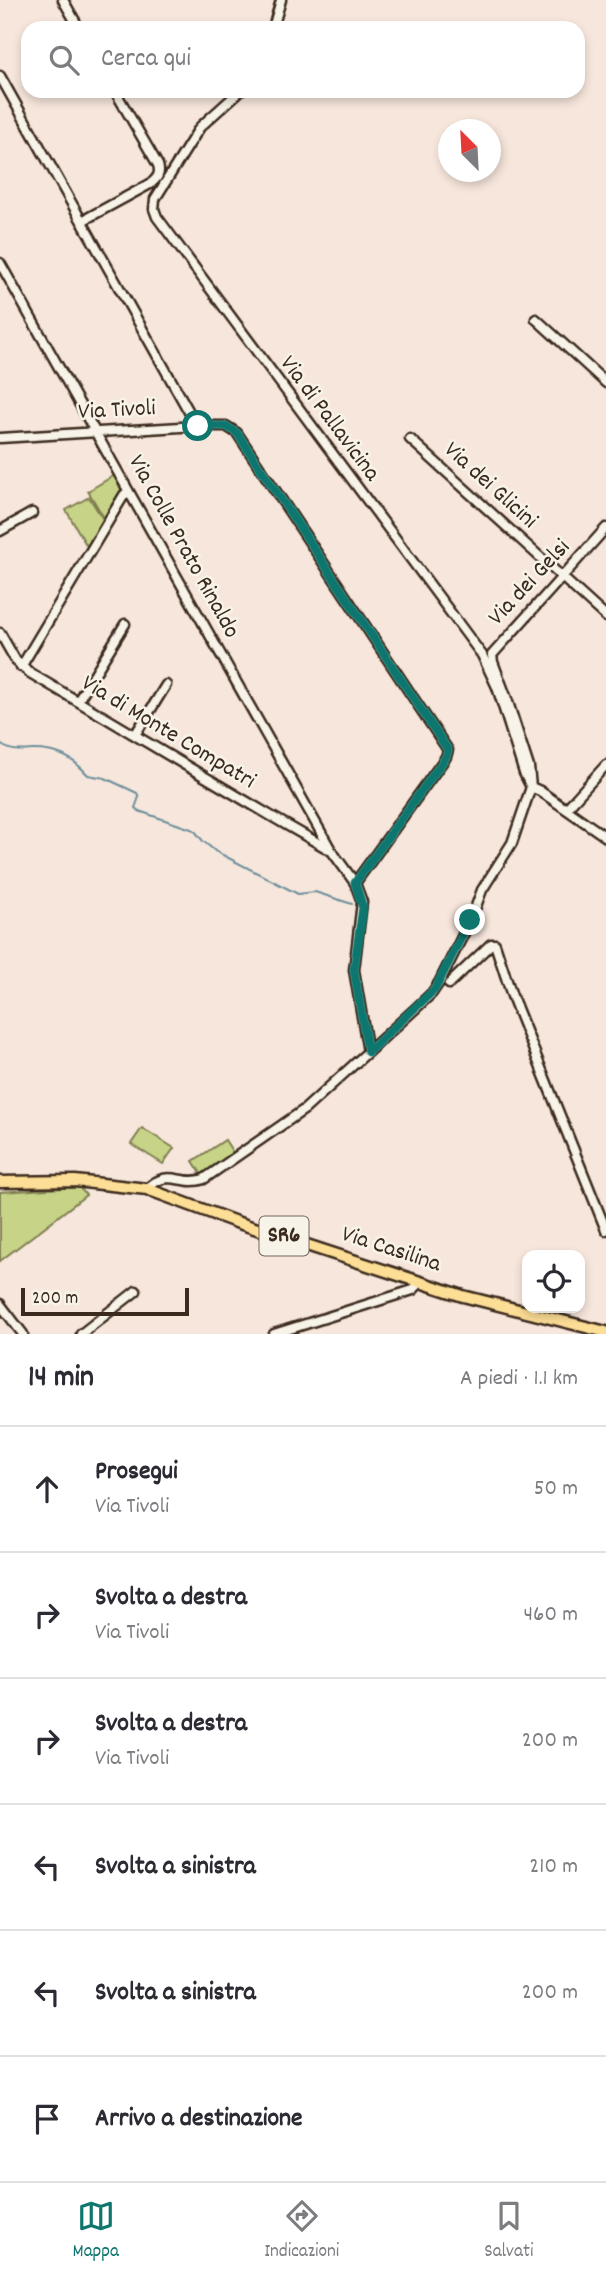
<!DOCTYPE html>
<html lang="it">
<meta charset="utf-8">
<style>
:root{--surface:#fff;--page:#f7f7f7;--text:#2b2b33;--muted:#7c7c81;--line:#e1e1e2;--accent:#0f766e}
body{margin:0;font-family:Dekko,sans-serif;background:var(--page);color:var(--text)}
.controls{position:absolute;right:21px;bottom:21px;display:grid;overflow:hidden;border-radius:14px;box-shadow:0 4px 10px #0003}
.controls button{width:63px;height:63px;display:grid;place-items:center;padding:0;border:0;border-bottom:2px solid var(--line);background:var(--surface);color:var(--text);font:35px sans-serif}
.compass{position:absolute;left:438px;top:119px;width:63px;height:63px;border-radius:50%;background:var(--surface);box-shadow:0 4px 10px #0003;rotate:336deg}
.scale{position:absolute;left:21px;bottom:18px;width:168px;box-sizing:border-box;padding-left:7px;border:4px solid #3b2a1e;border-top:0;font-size:19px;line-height:24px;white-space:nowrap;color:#3b2a1e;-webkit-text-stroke:5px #f7f3e8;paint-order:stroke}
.stop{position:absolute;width:21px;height:21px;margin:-16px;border:5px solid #0f766e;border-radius:50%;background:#fff}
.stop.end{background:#0f766e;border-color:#fff;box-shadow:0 2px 7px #0008}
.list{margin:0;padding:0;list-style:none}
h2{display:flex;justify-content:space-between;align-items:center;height:91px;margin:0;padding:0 28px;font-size:30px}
h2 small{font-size:23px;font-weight:400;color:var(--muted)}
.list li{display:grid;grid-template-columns:46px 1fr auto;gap:21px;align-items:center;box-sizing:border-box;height:126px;padding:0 28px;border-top:2px solid var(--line)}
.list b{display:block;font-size:26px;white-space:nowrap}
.list p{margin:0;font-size:23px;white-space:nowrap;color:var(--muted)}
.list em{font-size:23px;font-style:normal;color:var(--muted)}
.icon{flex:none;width:38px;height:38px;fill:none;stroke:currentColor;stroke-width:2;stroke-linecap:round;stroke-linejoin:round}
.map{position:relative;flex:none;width:606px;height:1334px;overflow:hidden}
.search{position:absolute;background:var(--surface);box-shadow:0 4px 10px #0003;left:21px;right:21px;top:21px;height:77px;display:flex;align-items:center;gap:18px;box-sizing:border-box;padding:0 24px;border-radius:21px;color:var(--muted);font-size:26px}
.sheet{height:847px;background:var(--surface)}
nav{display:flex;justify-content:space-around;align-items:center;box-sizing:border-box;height:98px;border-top:2px solid var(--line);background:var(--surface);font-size:19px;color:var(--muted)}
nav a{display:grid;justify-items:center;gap:4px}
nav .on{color:var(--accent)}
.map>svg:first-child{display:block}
.green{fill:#c7d487;stroke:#817f52;stroke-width:2}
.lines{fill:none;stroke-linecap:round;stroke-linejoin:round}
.stream{stroke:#6d8f9b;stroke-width:2}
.minor-casing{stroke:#3b2a1e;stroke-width:13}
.major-casing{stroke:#3b2a1e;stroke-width:15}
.minor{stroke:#f7f3e8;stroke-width:8}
.major{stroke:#fdde96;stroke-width:10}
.route{stroke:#0f766e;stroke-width:9}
.labels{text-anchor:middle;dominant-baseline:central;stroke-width:5;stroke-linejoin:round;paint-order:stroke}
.shield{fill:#f7f3e8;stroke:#73665b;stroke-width:2}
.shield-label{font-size:23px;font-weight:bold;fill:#3b2a1e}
.street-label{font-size:24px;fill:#3b2a1e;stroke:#f7f3e8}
</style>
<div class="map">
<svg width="606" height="1334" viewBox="0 0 606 1334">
<rect width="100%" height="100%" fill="#f7e6dc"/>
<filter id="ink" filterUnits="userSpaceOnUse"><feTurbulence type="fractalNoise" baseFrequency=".0143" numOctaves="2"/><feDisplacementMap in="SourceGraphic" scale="14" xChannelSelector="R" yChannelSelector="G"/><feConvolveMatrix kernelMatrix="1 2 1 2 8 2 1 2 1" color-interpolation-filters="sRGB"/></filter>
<g filter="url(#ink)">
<!-- green -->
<path class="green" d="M115,475L122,488L104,518L88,491Z
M89,497L104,521L88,548L66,510Z
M142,1128L174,1148L163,1164L131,1144Z
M225,1140L234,1154L202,1175L193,1161Z
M79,1187L86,1195L0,1261V1192Z"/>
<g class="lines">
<!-- stream -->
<path class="stream" d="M0,744C11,752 21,751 33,750C58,750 72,757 88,775L105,778L137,793L139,797L135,808L139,811L194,830L203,841L215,851L298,894L315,892L352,904"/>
<defs>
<path id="minor" d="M63,0L79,28
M273,28L281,0
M0,76L197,426
M240,91L200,127L155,199L154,209L157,217L482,655L497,687L524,773L530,785
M82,221L150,184C157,179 161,174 158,165L115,91
M0,263L331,850L355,883L362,902L354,970L368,1052
M536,319L606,383
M0,438L197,426H226L237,433L448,750L446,757L355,883
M410,439L606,617
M0,531L32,513
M0,633L16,661L30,673L271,816L330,850
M21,667L124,495L128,491
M78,701L125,624
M135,735L166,685
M531,787L540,791L606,837
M566,809L606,765
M449,984L491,944H495L512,996L606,1230
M147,1189C169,1167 181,1187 204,1179L305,1109L415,1009L432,993L440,981L472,917L482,890L512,843L531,787L529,767L507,699L493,662L492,655L606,528
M0,1304L23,1334
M81,1334L136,1291
M274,1334L413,1290L421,1282"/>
<path id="major" d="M0,1182L75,1181L147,1189L236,1222L463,1296L606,1332"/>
</defs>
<!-- minor casing -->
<use href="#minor" class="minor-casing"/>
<!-- major casing -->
<use href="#major" class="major-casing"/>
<!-- minor -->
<use href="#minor" class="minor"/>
<!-- major -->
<use href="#major" class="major"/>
</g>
</g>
<g class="lines" filter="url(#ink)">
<!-- route -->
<path class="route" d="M198,426H226L237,433L448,750L446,757L355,883L363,908L354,970L368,1052L435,989L470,920"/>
</g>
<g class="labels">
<!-- shield labels -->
<rect class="shield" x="259.5" y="1216.5" width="49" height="39" rx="5"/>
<g class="shield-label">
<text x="284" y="1236">SR6</text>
</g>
<!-- street labels -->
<g class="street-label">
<text transform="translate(117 411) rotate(-3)">Via Tivoli</text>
<text transform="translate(329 419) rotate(53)">Via di Pallavicina</text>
<text transform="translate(490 486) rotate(42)">Via dei Glicini</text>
<text transform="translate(183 547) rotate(61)">Via Colle Prato Rinaldo</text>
<text transform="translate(530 583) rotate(-47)">Via dei Gelsi</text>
<text transform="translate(168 733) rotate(31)">Via di Monte Compatri</text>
<text transform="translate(391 1250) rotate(18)">Via Casilina</text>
</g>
</g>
</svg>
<div class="controls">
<button><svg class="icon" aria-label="locate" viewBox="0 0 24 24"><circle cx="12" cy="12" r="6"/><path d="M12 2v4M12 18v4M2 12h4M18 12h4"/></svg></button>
</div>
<svg class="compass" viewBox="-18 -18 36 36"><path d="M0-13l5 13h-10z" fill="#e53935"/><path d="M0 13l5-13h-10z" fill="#7c7c81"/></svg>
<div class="scale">200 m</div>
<div class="stop" style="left:198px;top:426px"></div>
<div class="stop end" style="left:470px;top:920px"></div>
<div class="search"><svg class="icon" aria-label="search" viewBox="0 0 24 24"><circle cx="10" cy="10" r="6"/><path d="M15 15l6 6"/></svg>Cerca qui</div>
</div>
<section class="sheet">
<h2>14 min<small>A piedi · 1.1 km</small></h2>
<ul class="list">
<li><svg class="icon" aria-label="ahead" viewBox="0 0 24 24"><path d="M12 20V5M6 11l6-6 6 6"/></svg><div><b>Prosegui</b><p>Via Tivoli</p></div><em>50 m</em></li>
<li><svg class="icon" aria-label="right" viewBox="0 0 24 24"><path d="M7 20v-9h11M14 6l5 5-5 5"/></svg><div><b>Svolta a destra</b><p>Via Tivoli</p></div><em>460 m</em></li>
<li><svg class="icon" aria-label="right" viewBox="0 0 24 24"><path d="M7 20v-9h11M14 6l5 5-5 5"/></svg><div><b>Svolta a destra</b><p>Via Tivoli</p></div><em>200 m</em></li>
<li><svg class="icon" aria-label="left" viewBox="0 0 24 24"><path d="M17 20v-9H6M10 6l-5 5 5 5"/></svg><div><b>Svolta a sinistra</b></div><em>210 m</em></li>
<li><svg class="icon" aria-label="left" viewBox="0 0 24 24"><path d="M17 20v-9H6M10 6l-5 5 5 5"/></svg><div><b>Svolta a sinistra</b></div><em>200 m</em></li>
<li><svg class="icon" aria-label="arrive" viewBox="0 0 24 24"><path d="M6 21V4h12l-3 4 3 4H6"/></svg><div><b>Arrivo a destinazione</b></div></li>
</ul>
</section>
<nav>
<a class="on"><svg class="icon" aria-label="map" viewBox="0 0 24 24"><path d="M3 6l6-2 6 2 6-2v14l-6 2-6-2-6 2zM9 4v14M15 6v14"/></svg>Mappa</a>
<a><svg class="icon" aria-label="directions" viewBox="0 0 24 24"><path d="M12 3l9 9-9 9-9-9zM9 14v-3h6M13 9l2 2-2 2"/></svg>Indicazioni</a>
<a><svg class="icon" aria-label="saved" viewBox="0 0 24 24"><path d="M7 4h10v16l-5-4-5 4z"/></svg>Salvati</a>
</nav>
